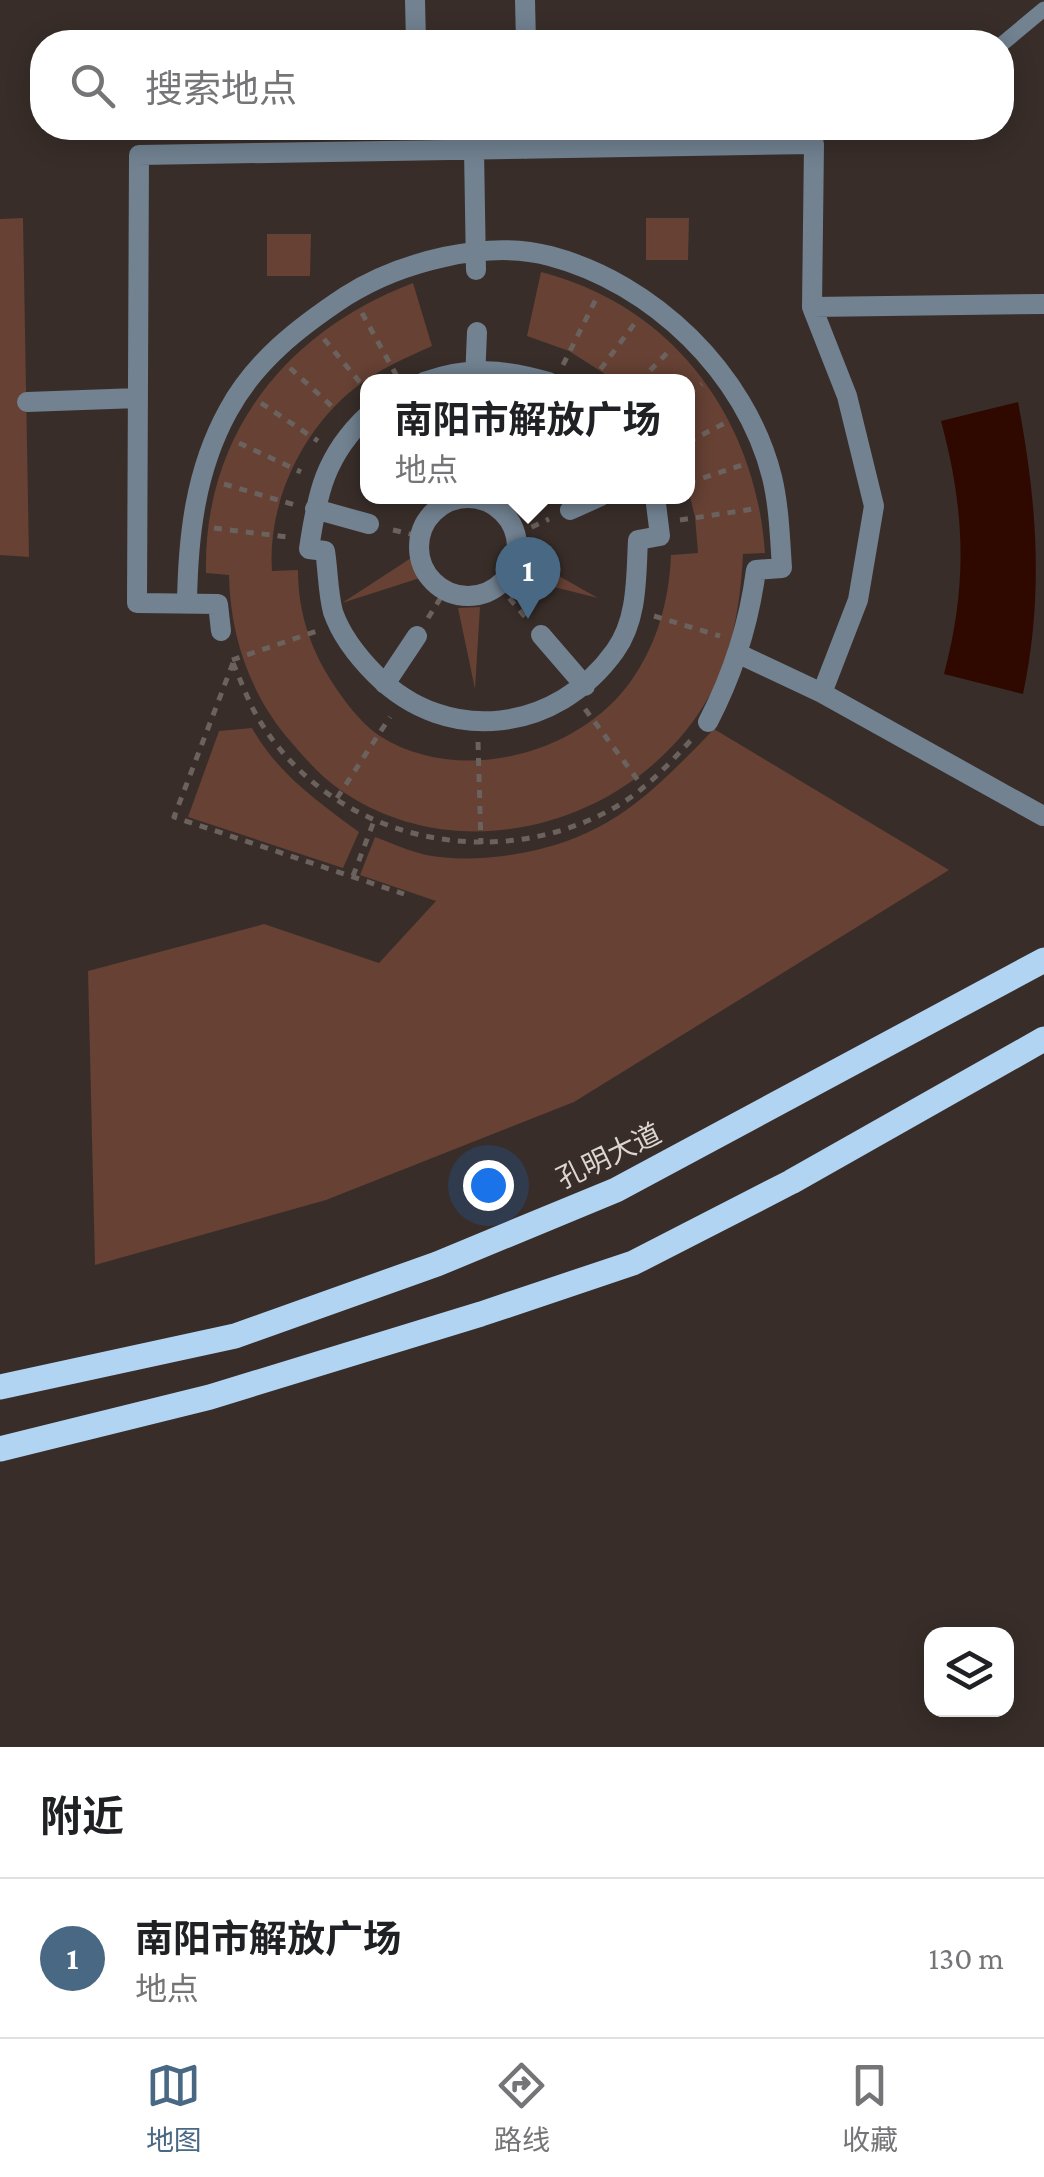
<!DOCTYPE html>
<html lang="zh">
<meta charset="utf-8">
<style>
:root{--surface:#fff;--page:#f2f2f2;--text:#202124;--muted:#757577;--line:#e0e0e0;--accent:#496884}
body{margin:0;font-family:"Crimson Pro","Noto Sans SC",serif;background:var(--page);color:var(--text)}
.controls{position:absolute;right:30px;bottom:30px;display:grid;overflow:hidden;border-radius:20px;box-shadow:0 5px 25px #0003}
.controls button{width:90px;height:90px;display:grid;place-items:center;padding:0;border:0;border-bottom:2px solid var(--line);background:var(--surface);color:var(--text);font:50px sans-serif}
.you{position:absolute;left:488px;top:1185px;width:35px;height:35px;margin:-25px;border:8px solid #fff;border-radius:50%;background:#1a73e8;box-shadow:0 0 0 15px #1a73e833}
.badge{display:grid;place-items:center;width:65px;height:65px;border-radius:50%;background:var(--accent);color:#fff;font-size:32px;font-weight:700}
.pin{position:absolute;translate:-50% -82px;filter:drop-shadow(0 2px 5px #0008)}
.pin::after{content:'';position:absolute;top:52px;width:35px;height:30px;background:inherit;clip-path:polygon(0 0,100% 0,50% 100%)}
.popup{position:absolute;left:360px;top:374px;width:335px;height:130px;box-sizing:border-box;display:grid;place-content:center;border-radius:20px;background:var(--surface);filter:drop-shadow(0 2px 8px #0005);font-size:32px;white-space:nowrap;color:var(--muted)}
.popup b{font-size:38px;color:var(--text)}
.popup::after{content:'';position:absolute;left:50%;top:100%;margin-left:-20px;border:20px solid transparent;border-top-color:var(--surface)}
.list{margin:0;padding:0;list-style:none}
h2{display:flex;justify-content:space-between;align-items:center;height:130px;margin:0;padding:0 40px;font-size:42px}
h2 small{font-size:32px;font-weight:400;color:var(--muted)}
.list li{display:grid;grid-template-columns:65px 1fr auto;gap:30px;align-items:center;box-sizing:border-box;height:160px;padding:0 40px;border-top:2px solid var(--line)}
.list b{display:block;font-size:38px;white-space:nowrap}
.list p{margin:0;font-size:32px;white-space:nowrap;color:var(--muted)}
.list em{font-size:32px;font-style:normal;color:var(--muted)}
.icon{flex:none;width:55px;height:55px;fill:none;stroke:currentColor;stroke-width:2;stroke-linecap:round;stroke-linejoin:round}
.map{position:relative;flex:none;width:1044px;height:1747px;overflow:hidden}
.search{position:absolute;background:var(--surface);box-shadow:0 5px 25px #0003;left:30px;right:30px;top:30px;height:110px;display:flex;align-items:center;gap:25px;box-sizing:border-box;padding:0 35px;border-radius:40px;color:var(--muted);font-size:38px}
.sheet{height:290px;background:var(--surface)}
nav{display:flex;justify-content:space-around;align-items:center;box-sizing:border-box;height:140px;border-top:2px solid var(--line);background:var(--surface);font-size:28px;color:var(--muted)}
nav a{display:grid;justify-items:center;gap:5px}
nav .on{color:var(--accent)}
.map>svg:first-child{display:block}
.green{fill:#664134}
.water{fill:#2f0900}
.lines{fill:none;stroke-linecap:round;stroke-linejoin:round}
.path{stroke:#6b615d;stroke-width:5;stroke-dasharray:8 8;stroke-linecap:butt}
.service{stroke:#728291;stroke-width:15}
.pedestrian{stroke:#728291;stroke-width:20}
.primary{stroke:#b2d4f3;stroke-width:25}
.labels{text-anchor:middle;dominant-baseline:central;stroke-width:10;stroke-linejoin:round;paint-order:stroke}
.street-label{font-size:28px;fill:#dcd5d2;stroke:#382d29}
</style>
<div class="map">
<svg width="1044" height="1747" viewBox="0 0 1044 1747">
<rect width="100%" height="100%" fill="#382d29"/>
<!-- green -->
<path class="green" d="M23,218L29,557L0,555V219Z
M646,218H689L688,260H646Z
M267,234H311L310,276H267Z
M541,272C674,306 756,419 765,553L743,554C741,599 733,653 711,693C641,822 462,876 339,789C320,776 306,759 291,742C250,695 230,636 229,575L206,573C203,434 287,331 413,283L432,346C408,357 384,367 363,382C305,423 267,500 272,571L298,570C298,610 309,645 330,679C343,699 360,723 380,736C460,787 582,754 633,678C658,641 669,600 671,555L698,553L695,517L688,489V382L616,381L569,351L527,336Z
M411,558L420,578L342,603Z
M527,558L598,598L518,578Z
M480,607L475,689L458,608Z
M252,728C278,774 317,801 359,832L343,868L188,817L219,731Z
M714,729L949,870L574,1102L326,1200L95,1265L88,971L264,924L379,963L436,901L360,875L375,837C391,843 409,851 426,855C452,860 483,859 510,855C607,840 648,797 714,729Z"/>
<!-- water -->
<path class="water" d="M1018,402C1037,502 1044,594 1023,694L944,674C968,584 965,510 941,421Z"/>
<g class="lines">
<!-- path -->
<path class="path" d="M362,313L400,382
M324,339L368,392
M563,365L596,299
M290,368L337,411
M591,382L635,323
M639,382L668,352
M688,394L702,384
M261,403L318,441
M688,442L725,423
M239,443L301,472
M688,483L742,465
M224,484L295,505
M467,497V496
M680,520L753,509
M214,528L287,537
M393,530L419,536
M517,534L549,519
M499,586L526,618
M654,616L720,636
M428,618L445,591
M232,660L317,631
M233,663C241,681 248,701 258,718C332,842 497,877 619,805C647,788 670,763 692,739
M233,663L174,817L404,894
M585,709L643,787
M478,742L481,844
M337,798L390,717
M353,876L374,821"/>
<!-- service -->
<path class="service" d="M1002,44L1044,9"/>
<!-- pedestrian -->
<path class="pedestrian" d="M415,0L416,42
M525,0L526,42
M526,128V149
M474,149L476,270
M812,307L1044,304
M475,380L477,332
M424,382C470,366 503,369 549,382
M27,402L138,398
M368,415C325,455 317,494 309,549L325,551C328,570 328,593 333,612C341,635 359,658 376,675C448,747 557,732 615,651C638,619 636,577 638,540L660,536L655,496
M419 547a49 49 0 1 1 98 0a49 49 0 1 1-98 0Z
M315,509L369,524
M570,510L601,496
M187,603C188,537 195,471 228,411C255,361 299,327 346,296C400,262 487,239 550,256C653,283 746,373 772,477C779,506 780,538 782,568L756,570C749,624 733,674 708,722
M221,631L218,604L137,603L139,155L814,144L812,307L847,396L874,506L858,600L822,693L1043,816
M541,635L585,686
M737,653L822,693
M385,684L417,636"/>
<!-- primary -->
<path class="primary" d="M0,1387L235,1336L437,1264L616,1190L1044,960
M0,1449L210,1397L481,1314L633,1263L791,1182L1044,1039"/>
</g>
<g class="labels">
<!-- street labels -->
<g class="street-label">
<text transform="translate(609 1156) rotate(-26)">孔明大道</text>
</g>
</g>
</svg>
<div class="controls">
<button><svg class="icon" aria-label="layers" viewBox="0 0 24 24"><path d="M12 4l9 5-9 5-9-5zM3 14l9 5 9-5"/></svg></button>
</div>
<div class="you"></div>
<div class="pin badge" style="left:528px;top:619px">1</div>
<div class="popup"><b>南阳市解放广场</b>地点</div>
<div class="search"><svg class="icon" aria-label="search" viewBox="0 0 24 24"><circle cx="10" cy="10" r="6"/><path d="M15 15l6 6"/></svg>搜索地点</div>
</div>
<section class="sheet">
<h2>附近<small></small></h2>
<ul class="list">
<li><span class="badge">1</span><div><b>南阳市解放广场</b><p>地点</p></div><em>130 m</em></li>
</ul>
</section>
<nav>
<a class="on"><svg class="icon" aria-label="map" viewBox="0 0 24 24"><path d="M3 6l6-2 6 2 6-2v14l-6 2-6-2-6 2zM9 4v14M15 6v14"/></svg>地图</a>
<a><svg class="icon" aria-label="directions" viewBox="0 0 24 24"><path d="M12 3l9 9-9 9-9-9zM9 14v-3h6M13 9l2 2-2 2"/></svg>路线</a>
<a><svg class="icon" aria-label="saved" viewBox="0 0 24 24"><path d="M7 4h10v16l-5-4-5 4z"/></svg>收藏</a>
</nav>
